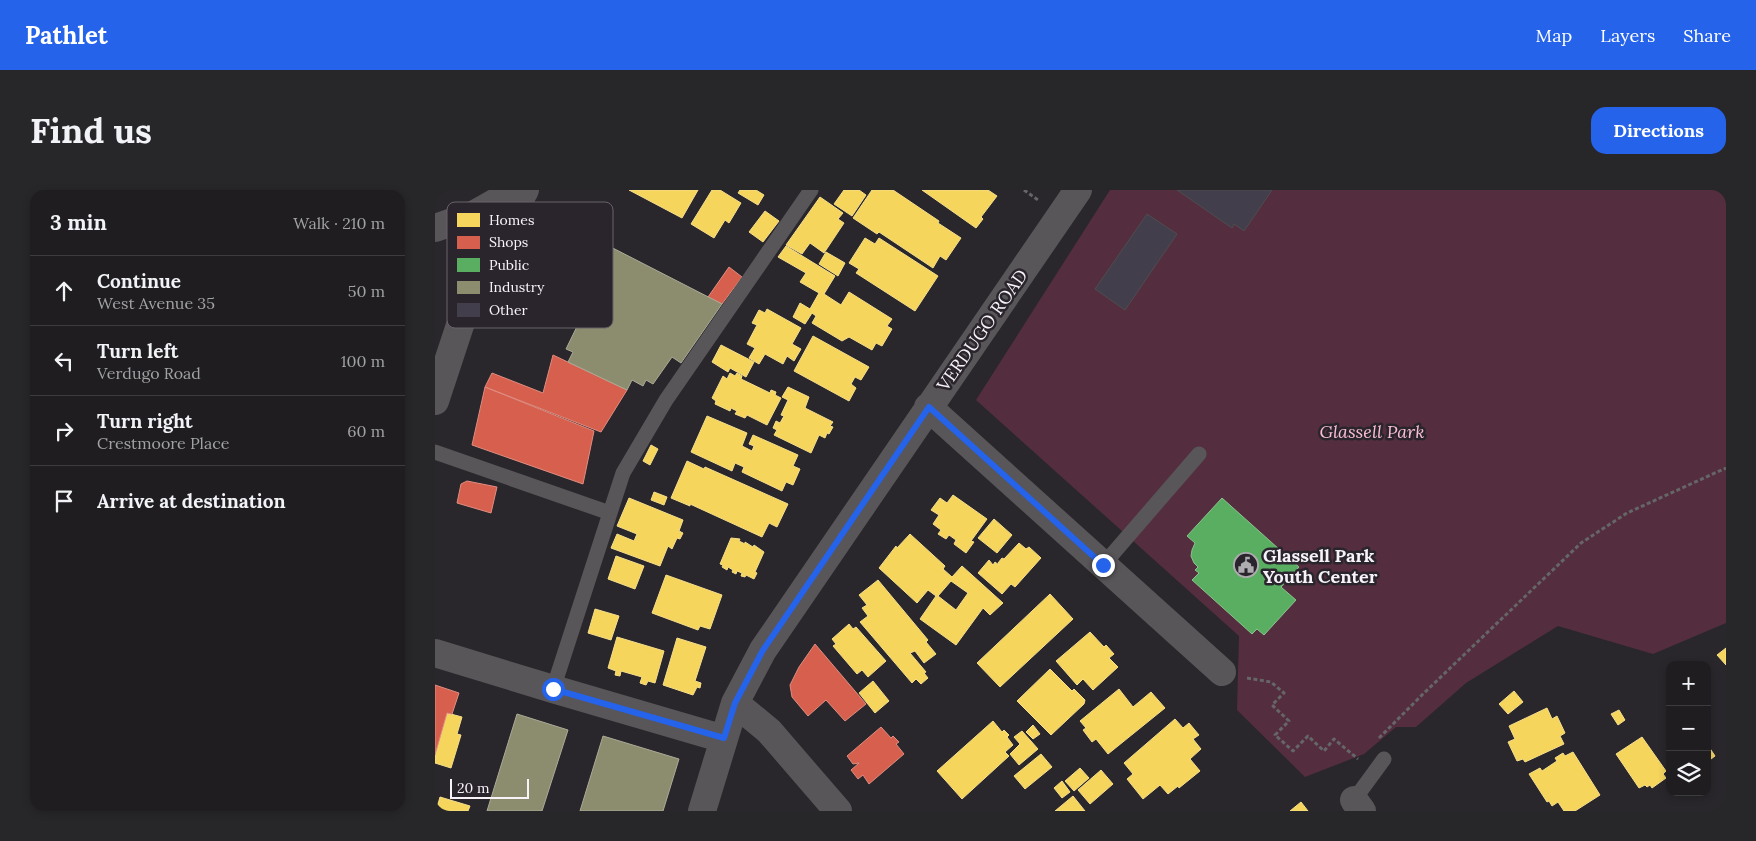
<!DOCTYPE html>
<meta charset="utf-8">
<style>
:root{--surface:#1f1d20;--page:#272629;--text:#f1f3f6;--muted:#a1a2a5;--line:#3c3b3e;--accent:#2563eb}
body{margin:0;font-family:Lora,serif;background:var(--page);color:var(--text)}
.controls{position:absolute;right:15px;bottom:15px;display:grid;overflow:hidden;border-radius:10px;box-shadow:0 2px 8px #0003}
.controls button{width:45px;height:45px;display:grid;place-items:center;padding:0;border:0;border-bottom:1px solid var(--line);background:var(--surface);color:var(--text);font:25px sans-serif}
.scale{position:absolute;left:15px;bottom:12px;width:79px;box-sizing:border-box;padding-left:5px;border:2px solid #f7f3f9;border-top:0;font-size:14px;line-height:18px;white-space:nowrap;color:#f7f3f9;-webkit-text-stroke:4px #2a252d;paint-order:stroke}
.stop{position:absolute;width:15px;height:15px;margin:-11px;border:4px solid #2563eb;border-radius:50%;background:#fff}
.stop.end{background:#2563eb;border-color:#fff;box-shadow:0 1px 5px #0008}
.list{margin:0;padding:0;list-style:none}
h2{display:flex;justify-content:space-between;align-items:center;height:65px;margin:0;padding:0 20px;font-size:21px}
h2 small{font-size:16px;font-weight:400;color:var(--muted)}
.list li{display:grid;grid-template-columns:32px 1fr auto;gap:15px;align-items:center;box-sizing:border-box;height:70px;padding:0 20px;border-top:1px solid var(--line)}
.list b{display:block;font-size:19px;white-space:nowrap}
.list p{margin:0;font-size:16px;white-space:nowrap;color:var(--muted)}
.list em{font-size:16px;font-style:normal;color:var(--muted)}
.icon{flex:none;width:28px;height:28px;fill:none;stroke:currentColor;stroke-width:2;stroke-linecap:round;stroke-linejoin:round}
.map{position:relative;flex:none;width:1291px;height:621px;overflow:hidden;border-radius:15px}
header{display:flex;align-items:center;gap:30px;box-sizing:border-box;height:70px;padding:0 25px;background:var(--accent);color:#fff}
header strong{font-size:24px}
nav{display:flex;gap:28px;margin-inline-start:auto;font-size:18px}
.intro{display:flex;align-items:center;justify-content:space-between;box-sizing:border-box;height:120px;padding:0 30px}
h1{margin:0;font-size:35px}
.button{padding:12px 22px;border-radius:15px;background:var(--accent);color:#fff;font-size:18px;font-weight:700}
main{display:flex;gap:30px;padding:0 30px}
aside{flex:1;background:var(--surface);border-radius:15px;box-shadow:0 2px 8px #0003}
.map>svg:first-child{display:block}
.green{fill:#542e3e}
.homes{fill:#f6d55c;stroke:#f6de8b;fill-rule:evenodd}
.shops{fill:#d6604d;stroke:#e08c81}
.public{fill:#5aae61;stroke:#89c38f}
.industry{fill:#8c8c6e;stroke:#acab98}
.building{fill:#433e4b;stroke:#4e4d51}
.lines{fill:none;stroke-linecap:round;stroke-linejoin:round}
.path{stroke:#666567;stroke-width:3;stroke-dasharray:4 2.5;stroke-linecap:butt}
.lane{stroke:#585659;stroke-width:15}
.street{stroke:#585659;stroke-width:28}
.secondary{stroke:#585659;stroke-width:28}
.route{stroke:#2563eb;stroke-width:6}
.labels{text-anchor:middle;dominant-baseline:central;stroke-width:5;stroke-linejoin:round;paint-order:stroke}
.street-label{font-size:18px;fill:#f7f3f9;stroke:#2a252d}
.park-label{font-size:18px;font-style:italic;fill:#fabed3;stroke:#2a252d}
.poi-label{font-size:18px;font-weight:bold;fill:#f7f3f9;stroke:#2a252d;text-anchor:start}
.key{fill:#2a252d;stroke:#68636a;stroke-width:1}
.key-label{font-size:14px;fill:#f7f3f9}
</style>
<header>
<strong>Pathlet</strong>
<nav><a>Map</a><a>Layers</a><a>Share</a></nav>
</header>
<div class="intro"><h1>Find us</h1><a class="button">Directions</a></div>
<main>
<aside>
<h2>3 min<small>Walk · 210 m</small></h2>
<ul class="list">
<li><svg class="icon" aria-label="ahead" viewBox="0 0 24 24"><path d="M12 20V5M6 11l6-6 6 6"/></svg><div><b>Continue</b><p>West Avenue 35</p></div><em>50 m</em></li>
<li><svg class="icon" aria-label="left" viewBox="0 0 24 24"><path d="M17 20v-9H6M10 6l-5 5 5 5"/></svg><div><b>Turn left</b><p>Verdugo Road</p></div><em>100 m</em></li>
<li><svg class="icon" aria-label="right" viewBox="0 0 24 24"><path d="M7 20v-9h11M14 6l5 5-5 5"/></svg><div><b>Turn right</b><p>Crestmoore Place</p></div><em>60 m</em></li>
<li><svg class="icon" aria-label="arrive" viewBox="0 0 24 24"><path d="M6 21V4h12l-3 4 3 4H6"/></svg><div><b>Arrive at destination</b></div></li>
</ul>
</aside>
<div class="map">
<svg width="1291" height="621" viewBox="0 0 1291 621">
<rect width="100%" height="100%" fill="#29272b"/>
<!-- green -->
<path class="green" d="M675,0H1291V433L1218,464L1123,436L1031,493L981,537H961L929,564L870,587L802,520L804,446L541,210Z"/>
<!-- homes -->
<path class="homes" d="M194,0H263L247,28Z
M277,0H285L306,13L294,33L290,30L279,48L256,34Z
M305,0H321L329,5L323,15L303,3Z
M409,0H424L431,5L417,26L399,14Z
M437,0H458L504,31L503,33L526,48L511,70L505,66L498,78L444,42L442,44L418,28Z
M487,0H553L562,6L546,27L548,29L541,38Z
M385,7L408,23L403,29L409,33L389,63L375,53L367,64L351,55Z
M330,21L344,31L328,52L314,42Z
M430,48L440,54L444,48L503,86L480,121L421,83L424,79L414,73Z
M351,56L400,86L389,104L406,115L414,102L457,129L452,136L457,139L447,156L441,153L437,160L414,147L407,151L377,133L381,126L377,123L370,134L358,127L365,113L375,119L384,103L365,92L371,83L343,67Z
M391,62L410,73L403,86L384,74Z
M332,119L366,138L357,154L366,159L359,171L352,166L348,174L330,164L324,174L314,168L320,158L312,154L322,135L317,133L324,120L330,123Z
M378,146L434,177L426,190L420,187L416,194L421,198L414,211L359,181Z
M286,155L319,172L311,187L295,178L293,182L277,172Z
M295,183L300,186L302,183L307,186L306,189L335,203L336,200L341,202L340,205L346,208L332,235L312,225L310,228L300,224L302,221L296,218L295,221L280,214L281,211L277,208L288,186L292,189Z
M353,197L374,207L370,218L398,232L395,236L398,237L394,244L392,243L390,248L384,245L376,263L339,245L342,240L338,238L341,231L345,233L349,226L346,225L353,210L347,207Z
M272,226L312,243L307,256L317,261L319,256L314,254L318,245L363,265L358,276L365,279L358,295L351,292L347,301L307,282L309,277L300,273L297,281L256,262Z
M216,255L223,259L215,275L208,271Z
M252,271L269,279L270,277L353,314L342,337L334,333L327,347L255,314V316L236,308Z
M219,302L232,307L229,315L216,310Z
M518,305L552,329L536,351L539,352L531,363L519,354L521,350L514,345L511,349L503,344L506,340L498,334L504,325L496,320L505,308L512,313Z
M194,308L248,330L244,341L248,343L245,349L242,348L237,359L233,356L225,376L176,358L182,344L199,351L202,344L182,336Z
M559,329L577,345L562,363L543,348Z
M475,344L510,376L508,379L517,387L527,376L568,413L555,425L548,418L521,455L485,429L501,406L493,400L482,413L444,378L461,356L462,358ZM516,391L533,403L521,420L503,406Z
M296,348L305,349L304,351L310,354V352L318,357L319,355L329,362L320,382L322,383L319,389L311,385L310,387L306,386L307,383L302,381L301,384L297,382L298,380L293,377L292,380L287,377L288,375L285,374Z
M584,353L591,359L594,357L606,368L580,397L576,394L567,404L543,383L554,370L558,375L560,372L564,375L563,373L567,368L569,369Z
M181,366L209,376L200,399L173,389Z
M231,385L287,405L275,439L265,436L263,440L217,423Z
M443,390L493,450L491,452L501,464L489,473L480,461L475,463L491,482L489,483L493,488L486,494L481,489L477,493L425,432L433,426L427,418L432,415L424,405Z
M615,404L638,429L565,497L542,473Z
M160,419L184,426L176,450L153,443Z
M414,434L418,439L421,437L451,471L433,487L427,480L422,484L398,456L401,454L397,449Z
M655,442L669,457L671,455L679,464L674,468L683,477L658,500L648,489L642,495L621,471Z
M182,447L229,461L220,493L213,491L211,495L205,493L207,487L186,481L185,486L180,485L181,481L173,478Z
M242,448L271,457L260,491L266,493L265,498L262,497L258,505L228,495Z
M1291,458V475L1282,465Z
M615,479L637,501L639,499L650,510L649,514L616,545L582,511Z
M438,491L454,511L440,523L424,503Z
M684,499L698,517L716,502L730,518L673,564L661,549L657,552L648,540L651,538L645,531Z
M1079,501L1088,512L1073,524L1064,514Z
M1112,518L1117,529L1122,526L1130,543L1125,546L1129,554L1090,572L1088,569L1082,571L1073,552L1080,549L1074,536Z
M1184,520L1190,530L1183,535L1176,524Z
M12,523L27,527L22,544L26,545L16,578L0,573V565Z
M740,529L748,538L754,533L764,545L758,549L766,559L755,569L765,581L744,598L743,596L733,604L725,595L708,609L692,589L698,584L689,573Z
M558,531L567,542L569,540L574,545L572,547L578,555L570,562L574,566L527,609L502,581Z
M598,535L605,544L598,549L591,542Z
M587,541L603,559L584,575L575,564L585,554L579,547Z
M1207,547L1231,581L1228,584L1231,588L1217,598L1215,595L1212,597L1210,595L1204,598L1181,564Z
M1272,554L1280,566L1272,572Z
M1138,562L1165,605L1140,621H1129L1123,612L1117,616L1114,611L1112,612L1094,584L1105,578L1107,581L1122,571L1120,568L1128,563L1130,566Z
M606,564L617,577L590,599L579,586Z
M645,578L654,588L639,601L630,591Z
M666,580L678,594L655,614L643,600Z
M627,591L635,602L627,608L619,598Z
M638,606L650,621H620Z
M5,607L35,616L33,621H1Z
M866,612L873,621H855Z"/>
<!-- shops -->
<path class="shops" d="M294,77L307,87L287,114L273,107Z
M118,165L192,200L166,242L50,197L57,183L108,203Z
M50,197L159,241L148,294L37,255Z
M32,291L62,297L56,323L22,313L26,294Z
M380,454L431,514L410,531L391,510L373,526L357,507L355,495L364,477Z
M0,495L24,503L17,524L12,523L0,565Z
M446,537L456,548L458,546L464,552L461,554L469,564L434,594L428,585L423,589L416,580L424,573L418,574L412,566Z"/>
<!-- public -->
<path class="public" d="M787,308L864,377L846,397L861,410L829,445L822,439L817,444L757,390L764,383L760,380L763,377L759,373L756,366L757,360L760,353L752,346Z"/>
<!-- industry -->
<path class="industry" d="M127,32L287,114L246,173L237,167L218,194L211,190L208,196L197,190L192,200L133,172L138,162L131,159L155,110L95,80Z
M82,524L133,540L107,621H52Z
M168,546L244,569L228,621H145Z"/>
<!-- building -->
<path class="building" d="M742,0H837L809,41L799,34L797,38Z
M712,24L742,44L690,120L660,99Z"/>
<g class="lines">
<!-- path -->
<path class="path" d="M589,0L603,10
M812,488L836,492L849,503L837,515L854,531L840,545L858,561L873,546L889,561L899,549L923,569
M944,548L989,503L1146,353L1192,323L1291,278"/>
<!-- lane -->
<path class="lane" d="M0,262L175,323
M668,375L764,264
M118,499L188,283L231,210L376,0
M919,610L949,569"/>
<!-- street -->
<path class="street" d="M493,217L787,482
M0,463L118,499L289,549
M300,513L334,541L403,621
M919,610L927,621
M267,621L300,513L328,460L643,0"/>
<!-- secondary -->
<path class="secondary" d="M0,38L40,24L82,0
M0,211L34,108L52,68L90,0"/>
</g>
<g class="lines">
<!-- route -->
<path class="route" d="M118,499L289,548L300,513L328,460L494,217L668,375"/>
</g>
<!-- icons -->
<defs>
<symbol id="civic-ring" viewBox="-11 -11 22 22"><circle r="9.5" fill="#2a252d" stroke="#afacb1" stroke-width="1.5"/><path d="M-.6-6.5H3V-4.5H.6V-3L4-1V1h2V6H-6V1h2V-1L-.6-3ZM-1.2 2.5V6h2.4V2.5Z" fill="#afacb1"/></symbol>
</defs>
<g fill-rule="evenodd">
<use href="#civic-ring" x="797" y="361" width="28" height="28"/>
</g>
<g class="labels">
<!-- street labels -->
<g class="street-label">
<text transform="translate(547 140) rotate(-55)">VERDUGO ROAD</text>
</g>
<!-- park labels -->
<g class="park-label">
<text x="937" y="241">Glassell Park</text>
</g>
<!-- poi labels -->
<g class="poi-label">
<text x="828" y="365">Glassell Park<tspan x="828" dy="21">Youth Center</tspan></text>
</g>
</g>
<!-- legend -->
<rect x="12" y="12" width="166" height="126" rx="8" class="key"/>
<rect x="22" y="23" width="23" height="14" fill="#f6d55c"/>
<rect x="22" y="46" width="23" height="13" fill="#d6604d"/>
<rect x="22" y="68" width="23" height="14" fill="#5aae61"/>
<rect x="22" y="91" width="23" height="13" fill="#8c8c6e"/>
<rect x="22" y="113" width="23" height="14" fill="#433e4b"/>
<g class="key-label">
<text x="54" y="35">Homes</text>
<text x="54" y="57">Shops</text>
<text x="54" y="80">Public</text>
<text x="54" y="102">Industry</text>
<text x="54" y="125">Other</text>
</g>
</svg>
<div class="controls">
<button>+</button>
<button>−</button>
<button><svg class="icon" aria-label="layers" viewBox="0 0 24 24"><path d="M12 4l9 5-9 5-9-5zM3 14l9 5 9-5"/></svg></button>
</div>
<div class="scale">20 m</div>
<div class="stop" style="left:118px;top:499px"></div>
<div class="stop end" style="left:668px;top:375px"></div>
</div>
</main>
